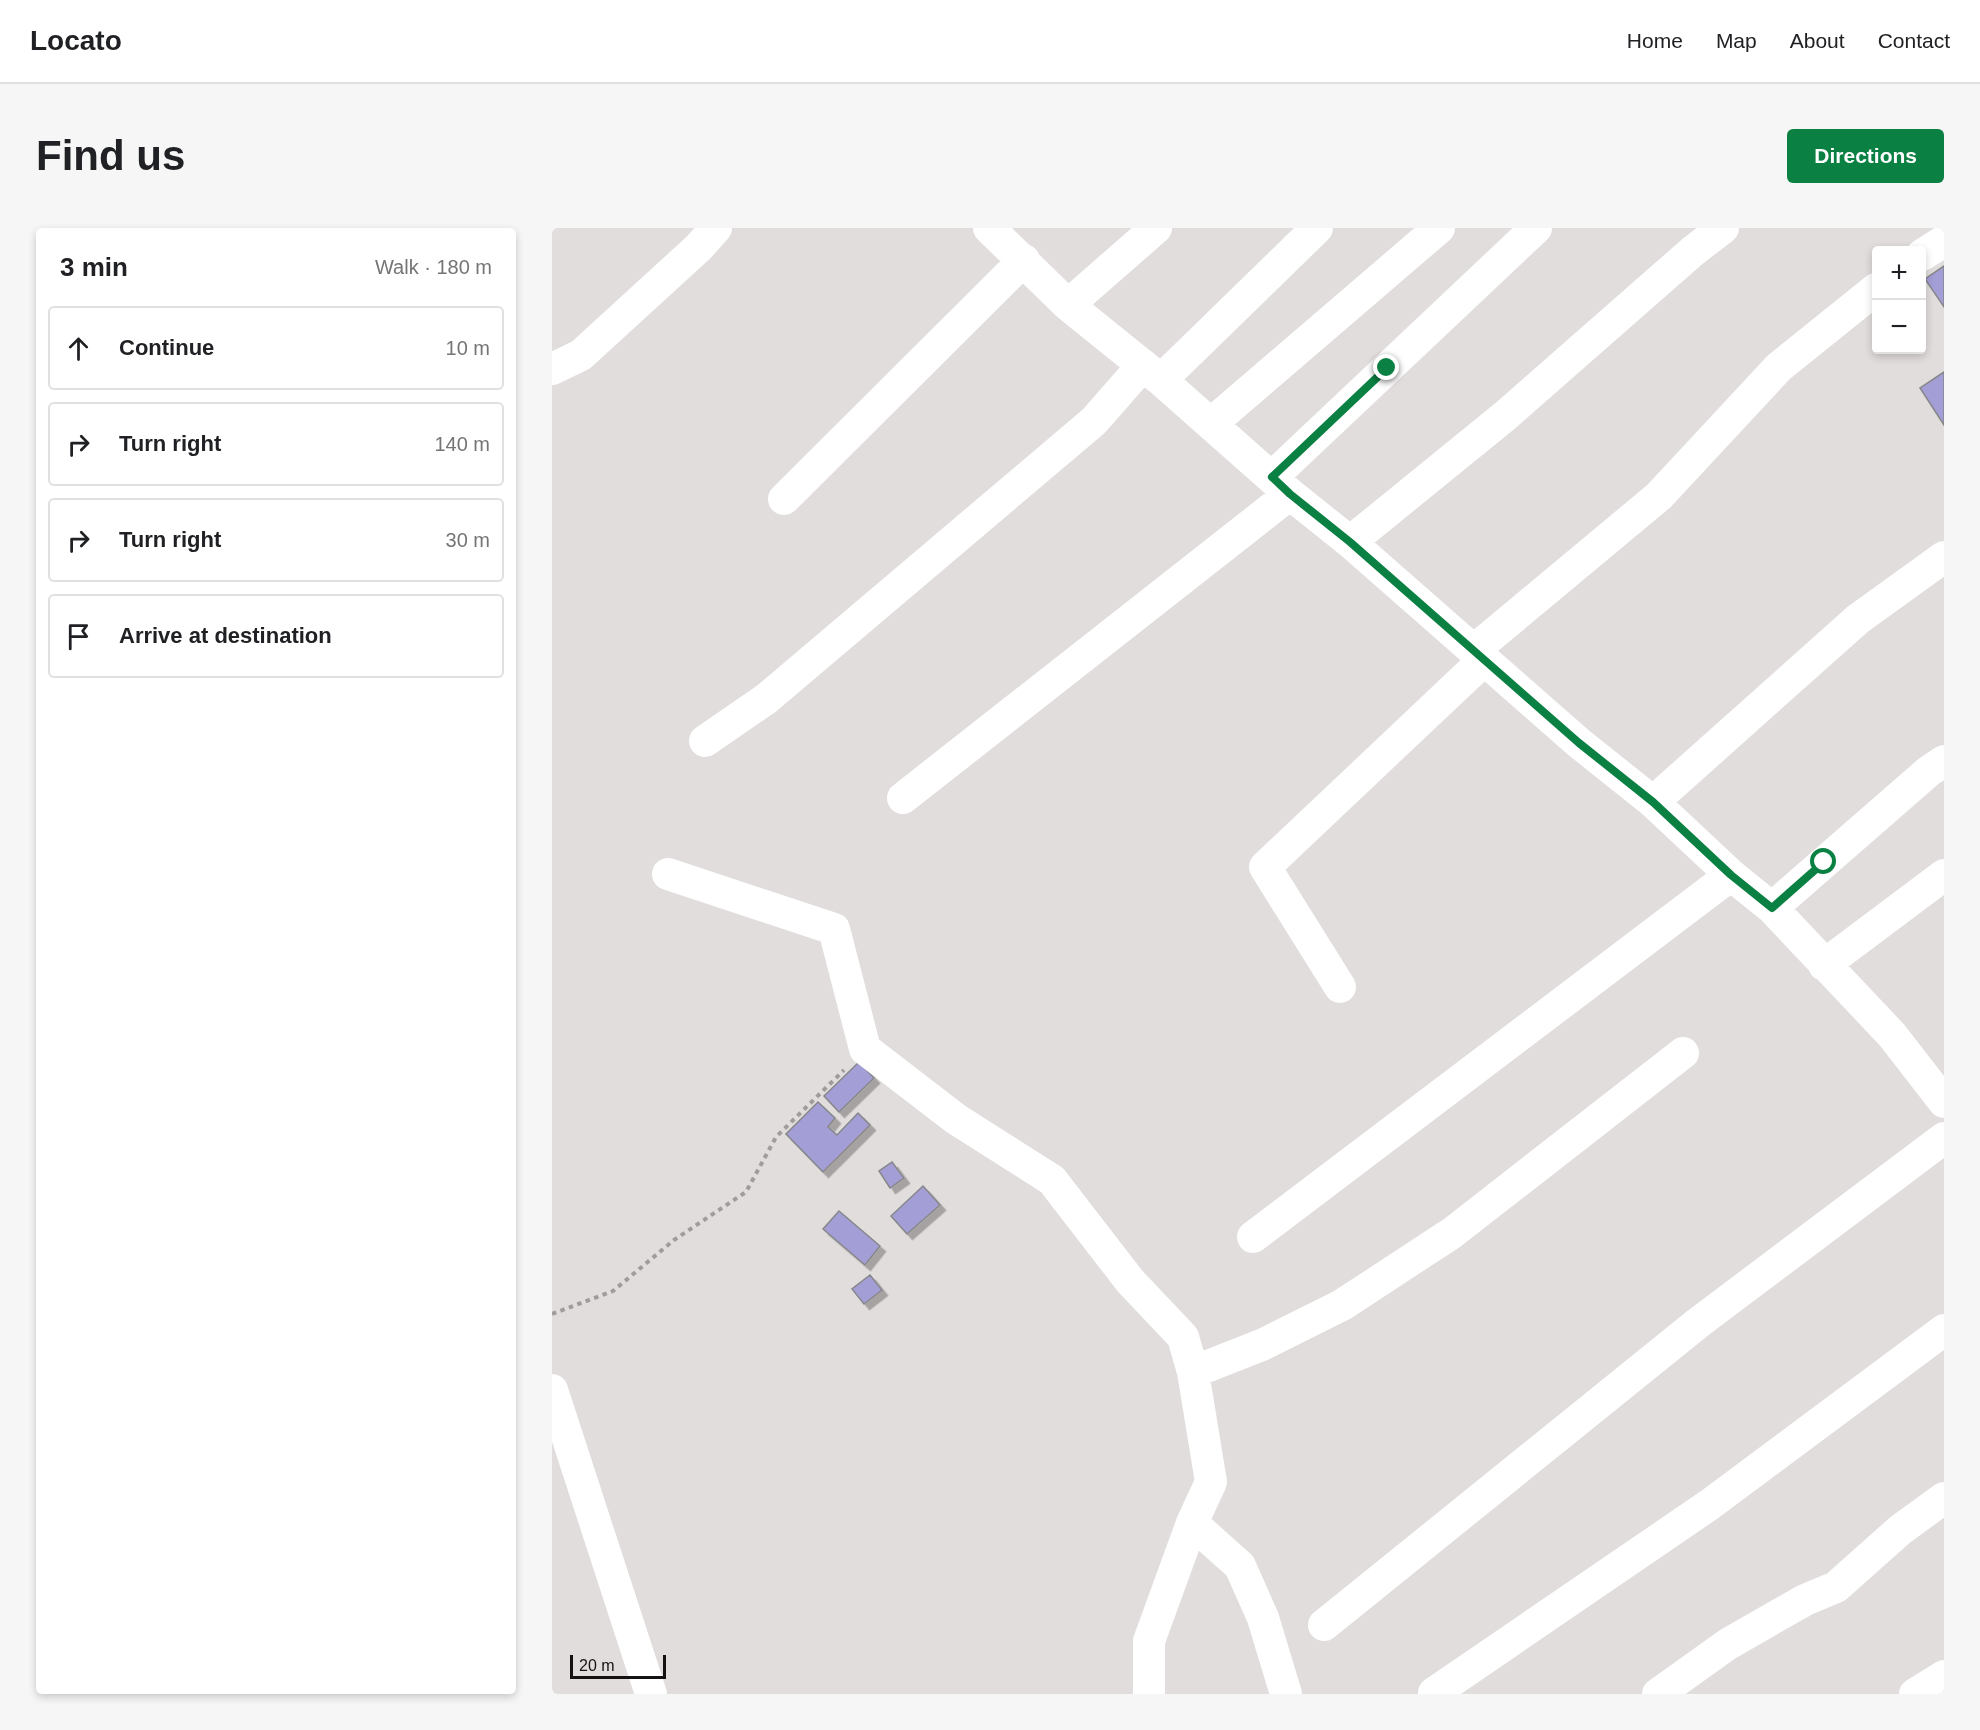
<!DOCTYPE html>
<meta charset="utf-8">
<style>
:root{--surface:#fff;--page:#f6f6f6;--text:#202124;--muted:#757577;--line:#e0e0e0;--accent:#0b8043}
body{margin:0;font-family:Helvetica,sans-serif;background:var(--page);color:var(--text)}
.controls{position:absolute;right:18px;top:18px;display:grid;overflow:hidden;border-radius:6px;box-shadow:0 3px 9px #0003}
.controls button{width:54px;height:54px;display:grid;place-items:center;padding:0;border:0;border-bottom:2px solid var(--line);background:var(--surface);color:var(--text);font:30px sans-serif}
.scale{position:absolute;left:18px;bottom:15px;width:96px;box-sizing:border-box;padding-left:6px;border:3px solid #141212;border-top:0;font-size:16px;line-height:21px;white-space:nowrap;color:#141212;-webkit-text-stroke:4px #e1dddc;paint-order:stroke}
.stop{position:absolute;width:18px;height:18px;margin:-14px;border:4px solid #0b8043;border-radius:50%;background:#fff}
.stop.end{background:#0b8043;border-color:#fff;box-shadow:0 2px 6px #0008}
.list{margin:0;padding:0;list-style:none}
h2{display:flex;justify-content:space-between;align-items:center;height:78px;margin:0;padding:0 24px;font-size:26px}
h2 small{font-size:20px;font-weight:400;color:var(--muted)}
.list li{display:grid;grid-template-columns:39px 1fr auto;gap:18px;align-items:center;box-sizing:border-box;height:84px;margin:0 12px 12px;padding:0 12px;border:2px solid var(--line);border-radius:6px}
.list b{display:block;font-size:22px;white-space:nowrap}
.list em{font-size:20px;font-style:normal;color:var(--muted)}
.icon{flex:none;width:33px;height:33px;fill:none;stroke:currentColor;stroke-width:2;stroke-linecap:round;stroke-linejoin:round}
.map{position:relative;flex:none;width:1392px;height:1466px;overflow:hidden;border-radius:6px}
header{display:flex;align-items:center;gap:36px;box-sizing:border-box;height:84px;padding:0 30px;background:var(--surface);border-bottom:2px solid var(--line)}
header strong{font-size:28px}
nav{display:flex;gap:33px;margin-inline-start:auto;font-size:21px}
.intro{display:flex;align-items:center;justify-content:space-between;box-sizing:border-box;height:144px;padding:0 36px}
h1{margin:0;font-size:42px}
.button{padding:15px 27px;border-radius:6px;background:var(--accent);color:#fff;font-size:21px;font-weight:700}
main{display:flex;gap:36px;padding:0 36px}
aside{flex:1;background:var(--surface);border-radius:6px;box-shadow:0 3px 9px #0003}
.map>svg:first-child{display:block}
.building{fill:#a39ed6;stroke:#87878a;stroke-width:1.5;filter:url(#shadow)}
.lines{fill:none;stroke-linecap:round;stroke-linejoin:round}
.path{stroke:#9f9c9b;stroke-width:4;stroke-dasharray:4.5 4.5;stroke-linecap:butt}
.minor{stroke:#fff;stroke-width:32}
.route{stroke:#0b8043;stroke-width:8}
</style>
<header>
<strong>Locato</strong>
<nav><a>Home</a><a>Map</a><a>About</a><a>Contact</a></nav>
</header>
<div class="intro"><h1>Find us</h1><a class="button">Directions</a></div>
<main>
<aside>
<h2>3 min<small>Walk · 180 m</small></h2>
<ul class="list">
<li><svg class="icon" aria-label="ahead" viewBox="0 0 24 24"><path d="M12 20V5M6 11l6-6 6 6"/></svg><div><b>Continue</b></div><em>10 m</em></li>
<li><svg class="icon" aria-label="right" viewBox="0 0 24 24"><path d="M7 20v-9h11M14 6l5 5-5 5"/></svg><div><b>Turn right</b></div><em>140 m</em></li>
<li><svg class="icon" aria-label="right" viewBox="0 0 24 24"><path d="M7 20v-9h11M14 6l5 5-5 5"/></svg><div><b>Turn right</b></div><em>30 m</em></li>
<li><svg class="icon" aria-label="arrive" viewBox="0 0 24 24"><path d="M6 21V4h12l-3 4 3 4H6"/></svg><div><b>Arrive at destination</b></div></li>
</ul>
</aside>
<div class="map">
<svg width="1392" height="1466" viewBox="0 0 1392 1466">
<defs>
<filter id="shadow"><feDropShadow dx="5.5" dy="5.5" stdDeviation="0" flood-color="#0004"/></filter>
</defs>
<rect width="100%" height="100%" fill="#e1dddc"/>
<!-- building -->
<path class="building" d="M1392,38V79L1373,51Z
M1392,144V197L1368,160Z
M307,834L322,850L287,884L272,868Z
M266,874L283,890L276,899L285,907L306,885L318,897L271,944L234,906Z
M340,934L352,950L338,960L327,943Z
M371,958L388,977L355,1006L339,988Z
M287,983L328,1018L313,1037L271,1001Z
M318,1047L330,1062L312,1076L300,1061Z"/>
<g class="lines">
<!-- path -->
<path class="path" d="M0,1086L61,1063L122,1012L194,964L224,909L292,842"/>
<!-- minor -->
<path class="minor" d="M437,0L516,77L609,152L738,266L798,314L1027,515L1101,574L1179,647L1220,680L1340,807L1392,874
M1370,27L1392,13
M516,77L604,0
M0,141L29,127L146,20L164,0
M609,152L765,0
M660,195L887,0
M720,249L984,0
M232,271L472,32
M798,314L953,188L1141,23L1171,0
M921,423L1107,268L1227,139L1324,61
M153,513L214,471L542,193L591,137
M351,570L738,266
M1101,574L1306,391L1392,329
M116,646L282,701L313,821L404,891L500,952L578,1053L631,1109L641,1144L659,1254L640,1295L597,1413V1466
M1220,680L1377,543L1392,533
M1272,737L1392,647
M788,759L713,639L932,432
M701,1009L1179,647
M641,1144L712,1116L790,1077L900,1005L1131,825
M0,1162L99,1466
M640,1295L688,1338L711,1390L734,1466
M772,1397L1146,1095L1392,910
M882,1465L1157,1277L1392,1102
M1106,1466L1176,1416L1253,1372L1284,1359L1348,1302L1392,1270
M1363,1466L1392,1448"/>
</g>
<g class="lines">
<!-- route -->
<path class="route" d="M835,140L720,249L738,266L798,314L1027,515L1101,574L1179,647L1220,680L1272,634"/>
</g>
</svg>
<div class="controls">
<button>+</button>
<button>−</button>
</div>
<div class="scale">20 m</div>
<div class="stop" style="left:1272px;top:634px"></div>
<div class="stop end" style="left:835px;top:140px"></div>
</div>
</main>
